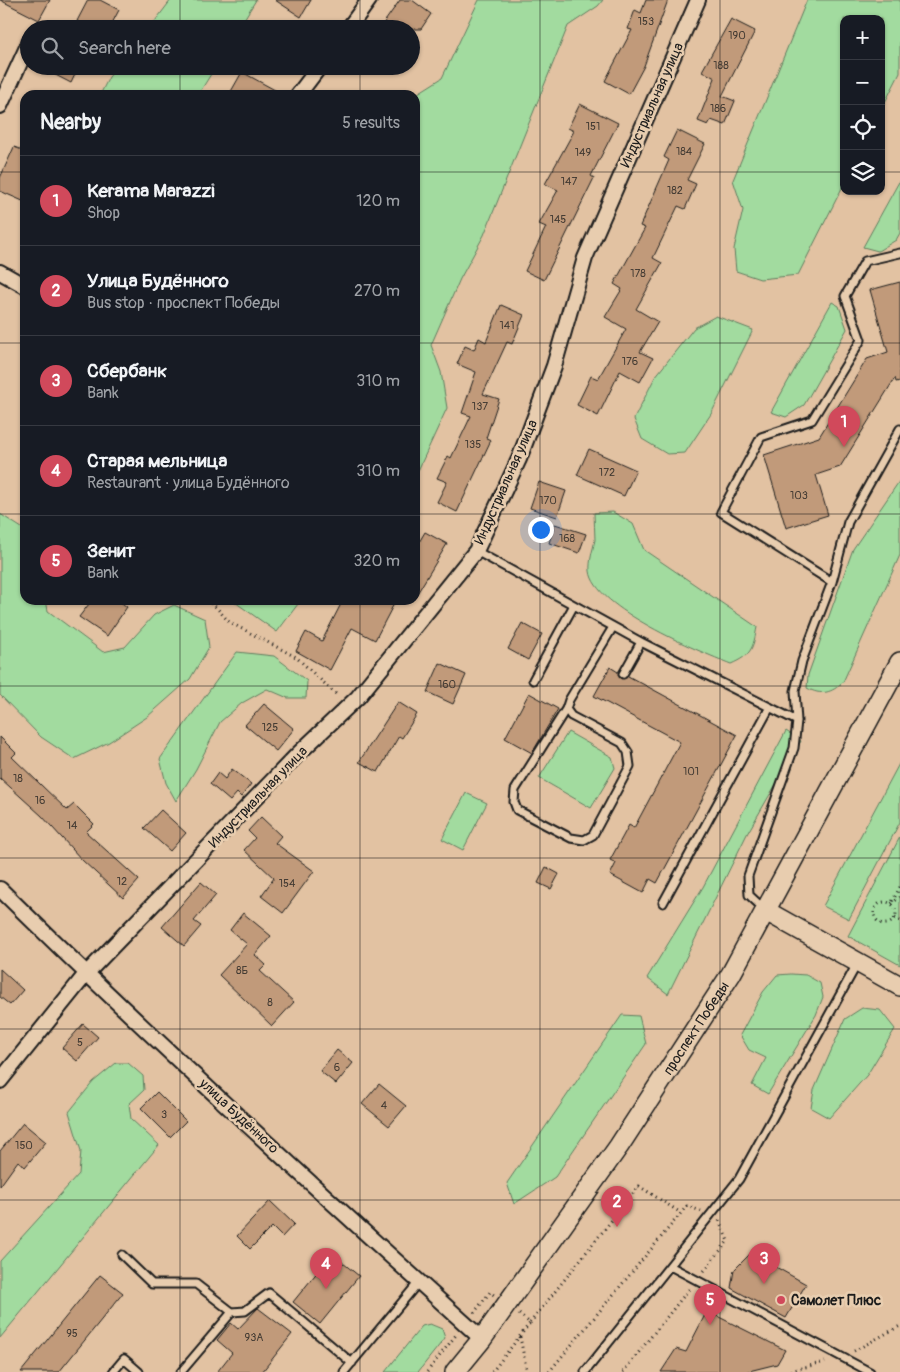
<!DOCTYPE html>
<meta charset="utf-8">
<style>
:root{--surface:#171b24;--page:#242831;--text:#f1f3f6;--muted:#9ea1a6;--line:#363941;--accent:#d1495b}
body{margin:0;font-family:Pangolin,sans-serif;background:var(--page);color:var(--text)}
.controls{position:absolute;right:15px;top:15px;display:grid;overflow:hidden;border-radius:10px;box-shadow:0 1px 4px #0004}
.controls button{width:45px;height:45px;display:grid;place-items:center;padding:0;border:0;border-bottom:1px solid var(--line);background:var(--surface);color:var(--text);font:25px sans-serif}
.you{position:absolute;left:540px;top:529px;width:18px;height:18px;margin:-12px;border:4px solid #fff;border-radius:50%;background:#1a73e8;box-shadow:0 0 0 8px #1a73e833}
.badge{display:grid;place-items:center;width:32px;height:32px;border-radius:50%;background:var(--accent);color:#fff;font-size:16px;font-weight:700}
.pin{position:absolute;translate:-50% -41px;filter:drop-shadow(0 1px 2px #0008)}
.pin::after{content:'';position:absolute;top:26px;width:18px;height:15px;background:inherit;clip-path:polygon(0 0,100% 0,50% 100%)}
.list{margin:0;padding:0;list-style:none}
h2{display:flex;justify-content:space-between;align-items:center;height:65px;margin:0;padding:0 20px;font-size:21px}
h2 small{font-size:16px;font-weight:400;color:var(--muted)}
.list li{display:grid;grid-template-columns:32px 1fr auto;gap:15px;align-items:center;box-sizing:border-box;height:90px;padding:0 20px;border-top:1px solid var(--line)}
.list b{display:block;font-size:19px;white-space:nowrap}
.list p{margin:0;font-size:16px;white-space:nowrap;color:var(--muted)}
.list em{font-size:16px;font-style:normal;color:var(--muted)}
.icon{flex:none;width:28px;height:28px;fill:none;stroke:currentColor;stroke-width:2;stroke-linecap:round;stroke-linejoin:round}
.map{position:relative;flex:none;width:900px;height:1372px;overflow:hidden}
.search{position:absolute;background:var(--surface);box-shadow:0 1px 4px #0004;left:20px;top:20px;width:400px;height:55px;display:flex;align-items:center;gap:12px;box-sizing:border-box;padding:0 18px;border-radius:28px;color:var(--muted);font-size:19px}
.panel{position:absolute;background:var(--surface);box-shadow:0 1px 4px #0004;left:20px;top:90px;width:400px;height:515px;border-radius:15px}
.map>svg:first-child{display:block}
.green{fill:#a2db9f;stroke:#5f7c5e}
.building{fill:#c19a7a;stroke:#1c1c1c}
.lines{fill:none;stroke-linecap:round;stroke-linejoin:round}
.lane-casing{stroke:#1c1c1c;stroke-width:11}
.street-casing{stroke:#1c1c1c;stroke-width:18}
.secondary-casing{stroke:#1c1c1c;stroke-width:22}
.path{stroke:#1c1c1c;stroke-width:3;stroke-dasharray:1 4;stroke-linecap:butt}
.lane{stroke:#e8cdaf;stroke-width:7}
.street{stroke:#e8cdaf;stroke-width:14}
.secondary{stroke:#e8cdaf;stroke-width:19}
.grid{fill:none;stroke:#1c1c1c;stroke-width:1;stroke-opacity:0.55}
.poi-dot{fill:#d1495b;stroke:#e8cdaf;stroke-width:2}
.labels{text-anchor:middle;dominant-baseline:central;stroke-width:5;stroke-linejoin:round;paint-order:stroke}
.number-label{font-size:11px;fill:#453c34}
.street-label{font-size:14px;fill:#1c1c1c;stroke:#e8cdaf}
.poi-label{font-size:14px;font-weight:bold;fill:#1c1c1c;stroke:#e8cdaf;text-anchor:start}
</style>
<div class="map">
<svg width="900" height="1372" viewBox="0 0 900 1372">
<rect width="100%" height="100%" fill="#e2c2a2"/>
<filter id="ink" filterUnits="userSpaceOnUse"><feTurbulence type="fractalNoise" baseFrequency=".02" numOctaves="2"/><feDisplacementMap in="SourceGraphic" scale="10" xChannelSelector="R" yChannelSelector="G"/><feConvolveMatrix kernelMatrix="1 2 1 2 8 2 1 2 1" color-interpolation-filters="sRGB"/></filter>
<g filter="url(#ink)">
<!-- green -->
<path class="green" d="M171,0H256L238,29H149Z
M479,0H603L598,6L568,26L484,235L460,279L431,345L441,372L447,408L415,477V95L442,78Z
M807,0H900V73L881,110V19H844V184L798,275L760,279L736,271L734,249L743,210L733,180Z
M118,66H216L198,95H100L109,77Z
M900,180V233L896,240L878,251L863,247Z
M832,302L839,306L847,329L804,405L786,417L771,412Z
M716,316L753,330L711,414L685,453L667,454L642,439L634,419L655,377L694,328Z
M900,480V555L843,682C832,693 821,696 807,688L808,675L853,549Z
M613,512L633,524L644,550L757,627C753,648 752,655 731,664C698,651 594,608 590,571C589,561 593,549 595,540C595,531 594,522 594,513Z
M0,514L25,530V600H46L48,611L103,652L125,647L154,615L174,605L205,619L209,647L190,679L147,717L109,742L74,759L41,737L0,695Z
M232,600H301L277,632Z
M237,652L274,656L307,681L306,698H288L267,689L242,703L220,722L196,769L176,801L166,783L160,759Z
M786,731L801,741L747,834L668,994L647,978L703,887Z
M568,732L612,757L615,768L591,808L539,778Z
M900,762V822L849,919L823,906Z
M466,793L487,803L463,850L442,839Z
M900,837V965L848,936Z
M791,974L806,975L820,983L823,997L816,1015L768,1094L752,1085L766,1058L749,1050L740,1035L763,992L777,975Z
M862,1008L880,1010L895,1029L867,1075L829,1118L811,1108L814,1090L845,1019Z
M622,1015L639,1016L646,1044L555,1177L514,1204L507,1183Z
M116,1063H128L143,1076L144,1090L129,1104L131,1119L159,1145L0,1338V1261L79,1174L81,1151L69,1112L93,1082Z
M430,1324L442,1329L445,1338L418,1372H385L422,1326Z"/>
<!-- building -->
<path class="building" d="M0,0H50L39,20Z
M88,0H100L119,10L109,29H91L77,21Z
M275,0H311L301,17Z
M400,0H412L431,14L421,29H390L383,24Z
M646,0H668L644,66L629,94L605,81L632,30L628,29L635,10L641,13Z
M731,19L755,31L722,96L735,101L725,125L711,120L708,125L698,121L715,78L702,71Z
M38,66H79L71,83Z
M242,72L284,95H229Z
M580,104L618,123L591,176L594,178L544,280L525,271L546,227L539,224L558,190L545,184L574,131L568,128Z
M677,130L705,144L687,180L696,184L685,209L678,206L653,258L662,263L636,309L658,322L640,352L653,358L640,382L620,371L598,416L577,405L591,376L598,379L626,329L605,317L622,289L614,284L645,228L640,226L669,160L664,157Z
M14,147L25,151V202L0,191V178Z
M900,282V381L896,382L895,378L840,467L816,475L828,515L786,528L764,455L819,437L867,359L888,352L870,290Z
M501,305L524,315L512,344L507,342L483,394L499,399L486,438L491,440L457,512L437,502L447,482L437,478L448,456L451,458L471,416L462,413L476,372L457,364L465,346L474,350L479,338L486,342Z
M589,449L636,470L624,496L577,475Z
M539,482L566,491L557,517L530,508Z
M555,524L586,534L579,553L549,543Z
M425,532L447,544L415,597V549Z
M92,600H118L127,607L107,636L79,617Z
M343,600H396L375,640L352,628L330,670L296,651L306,632L322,641Z
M522,623L542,634L528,660L508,649Z
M440,663L466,675L453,704L427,692Z
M610,667L618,672L621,679L628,676L737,735L657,883L650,879L643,893L610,875L616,863L610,860L629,825L634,828L680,742L594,696Z
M529,693L558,709L532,753L505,738Z
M398,702L417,714L402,738L399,736L378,772L359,762Z
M264,704L294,729L276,751L245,725Z
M0,737L16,753L12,757L67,810L74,804L94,824L86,832L139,880L123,898L82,860L42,816L0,778Z
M232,769L251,784L241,797L237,793L230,801L210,784L218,773L225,779Z
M161,810L186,833L170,851L144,828Z
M261,817L281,836L275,843L314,871L283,913L261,896L274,878L244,850L255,838L248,831Z
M546,867L559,874L551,889L538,883Z
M201,882L216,895L194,921L201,926L184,946L162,927Z
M243,913L271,936L255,955L266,965L260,971L294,1002L272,1026L219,975L247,944L230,930Z
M0,969L23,990L10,1005L0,997Z
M83,1024L98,1037L77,1061L62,1048Z
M337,1050L353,1063L336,1084L320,1071Z
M379,1084L406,1106L389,1126L362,1104Z
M157,1092L186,1121L170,1137L141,1108Z
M23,1123L46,1142L25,1167L18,1161L0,1186V1151Z
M270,1201L294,1224L282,1237L272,1227L250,1249L237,1236Z
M751,1253L806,1284L786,1318L731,1288L734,1270Z
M332,1254L359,1276L320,1324L293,1302Z
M100,1275L123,1293L59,1372H21Z
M258,1308L292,1334L262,1372H217L232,1353L217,1340L231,1323L238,1329Z
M707,1311L785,1350L777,1364L745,1372H661L676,1349L686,1352Z"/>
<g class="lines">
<defs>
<path id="lane" d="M476,551L641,642L797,721
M832,582L721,512L761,437L812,420L861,340L845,296L865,261L900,253
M623,674L641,642
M533,680L574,605
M566,709L515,790L514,802L517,810L571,838L584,840L593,835L630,766L628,752L622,743L571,716L566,709L569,700L613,627
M663,903L770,707
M764,909L749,895L748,876L794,748L797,721L795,691L802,661L832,582L848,522L900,429
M122,1255L152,1284H196L232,1312
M670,1266L870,1372
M113,1372L124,1359L139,1372
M181,1372L232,1312L245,1311L269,1293L352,1363
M344,1372L418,1283
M585,1372L739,1179L857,964"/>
<path id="street" d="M348,29L369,0
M298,95L320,66
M0,106L29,43
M0,272L25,286
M0,889C156,1043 319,1191 482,1339
M0,1081L86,974L298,754L358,697L476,551L519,459L554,366L585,258L698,0"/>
<g id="secondary">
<path d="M766,911L900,986"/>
<path id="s1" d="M455,1372L482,1339L619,1146L731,974L900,662"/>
</g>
</defs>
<!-- lane casing -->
<use href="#lane" class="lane-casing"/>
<!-- street casing -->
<use href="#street" class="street-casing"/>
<!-- secondary casing -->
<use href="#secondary" class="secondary-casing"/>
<!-- path -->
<path class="path" d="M207,600L217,608L229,622L296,657L338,696
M900,887L891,904L900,897
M874 913a11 11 0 1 1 22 0a11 11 0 1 1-22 0Z
M895,918L900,921
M704,1271L728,1241L719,1220
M474,1313L490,1292L494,1295
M530,1323L639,1186L681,1213
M520,1337L527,1372
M854,1351L900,1326
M427,1372L456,1335
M492,1372L530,1323L519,1314
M549,1372L687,1206L701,1211
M623,1372L690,1288
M786,1372L825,1362"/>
<!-- lane -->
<use href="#lane" class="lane"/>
<!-- street -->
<use href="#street" class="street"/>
<!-- secondary -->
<use href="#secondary" class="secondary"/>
</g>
</g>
<!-- grid -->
<path class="grid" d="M180,0V29M360,0V29M540,0V1372M720,0V1372M180,66V95M360,66V95M0,172H25M415,172H844M881,172H900M0,343H25M415,343H900M0,514H25M415,514H900M180,600V1372M360,600V1372M0,686H900M0,858H900M0,1029H900M0,1200H900"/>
<!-- markers -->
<circle class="poi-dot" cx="781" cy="1300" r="5"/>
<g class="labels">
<!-- number labels -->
<g class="number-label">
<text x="646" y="21">153</text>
<text x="737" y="35">190</text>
<text x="721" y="65">188</text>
<text x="718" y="108">186</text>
<text x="593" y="126">151</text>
<text x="684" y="151">184</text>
<text x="583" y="152">149</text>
<text x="569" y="181">147</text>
<text x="675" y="190">182</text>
<text x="558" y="219">145</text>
<text x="638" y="273">178</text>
<text x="507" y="325">141</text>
<text x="630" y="361">176</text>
<text x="480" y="406">137</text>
<text x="473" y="444">135</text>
<text x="607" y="472">172</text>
<text x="799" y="495">103</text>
<text x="548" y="500">170</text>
<text x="567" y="538">168</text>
<text x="447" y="684">160</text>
<text x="270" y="727">125</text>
<text x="691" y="771">101</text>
<text x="18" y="778">18</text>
<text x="40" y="800">16</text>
<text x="72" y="825">14</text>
<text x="122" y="881">12</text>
<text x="287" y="883">154</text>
<text x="242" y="970">8Б</text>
<text x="270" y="1002">8</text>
<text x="80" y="1042">5</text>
<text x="337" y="1067">6</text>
<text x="384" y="1105">4</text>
<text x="164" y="1114">3</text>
<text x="24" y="1145">150</text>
<text x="72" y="1333">95</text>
<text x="254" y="1337">93А</text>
</g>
<!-- street labels -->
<g class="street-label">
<text transform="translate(652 105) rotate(-66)">Индустриальная улица</text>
<text transform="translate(506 482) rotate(-66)">Индустриальная улица</text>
<text transform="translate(258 797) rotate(-46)">Индустриальная улица</text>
<text stroke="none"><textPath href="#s1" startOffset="420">проспект Победы</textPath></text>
<text transform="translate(239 1116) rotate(43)">улица Будённого</text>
</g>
<!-- poi labels -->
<g class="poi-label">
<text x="791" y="1300">Самолет Плюс</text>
</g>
</g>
</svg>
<div class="controls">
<button>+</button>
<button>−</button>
<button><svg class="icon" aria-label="locate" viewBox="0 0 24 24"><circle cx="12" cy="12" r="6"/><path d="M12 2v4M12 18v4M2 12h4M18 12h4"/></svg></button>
<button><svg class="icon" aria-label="layers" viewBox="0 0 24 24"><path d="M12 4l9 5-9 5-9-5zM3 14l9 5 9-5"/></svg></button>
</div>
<div class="you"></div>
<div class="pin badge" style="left:844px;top:447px">1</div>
<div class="pin badge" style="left:617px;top:1227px">2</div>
<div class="pin badge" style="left:764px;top:1284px">3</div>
<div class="pin badge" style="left:326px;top:1289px">4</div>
<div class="pin badge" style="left:710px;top:1325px">5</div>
<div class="search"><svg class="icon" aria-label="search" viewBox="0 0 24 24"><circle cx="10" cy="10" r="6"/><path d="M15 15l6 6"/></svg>Search here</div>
<section class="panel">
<h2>Nearby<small>5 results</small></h2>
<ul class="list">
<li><span class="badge">1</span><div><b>Kerama Marazzi</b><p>Shop</p></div><em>120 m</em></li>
<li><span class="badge">2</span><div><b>Улица Будённого</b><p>Bus stop · проспект Победы</p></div><em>270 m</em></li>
<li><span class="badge">3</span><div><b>Сбербанк</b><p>Bank</p></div><em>310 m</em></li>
<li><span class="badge">4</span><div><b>Старая мельница</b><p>Restaurant · улица Будённого</p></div><em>310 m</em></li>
<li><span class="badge">5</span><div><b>Зенит</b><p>Bank</p></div><em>320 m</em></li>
</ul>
</section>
</div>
